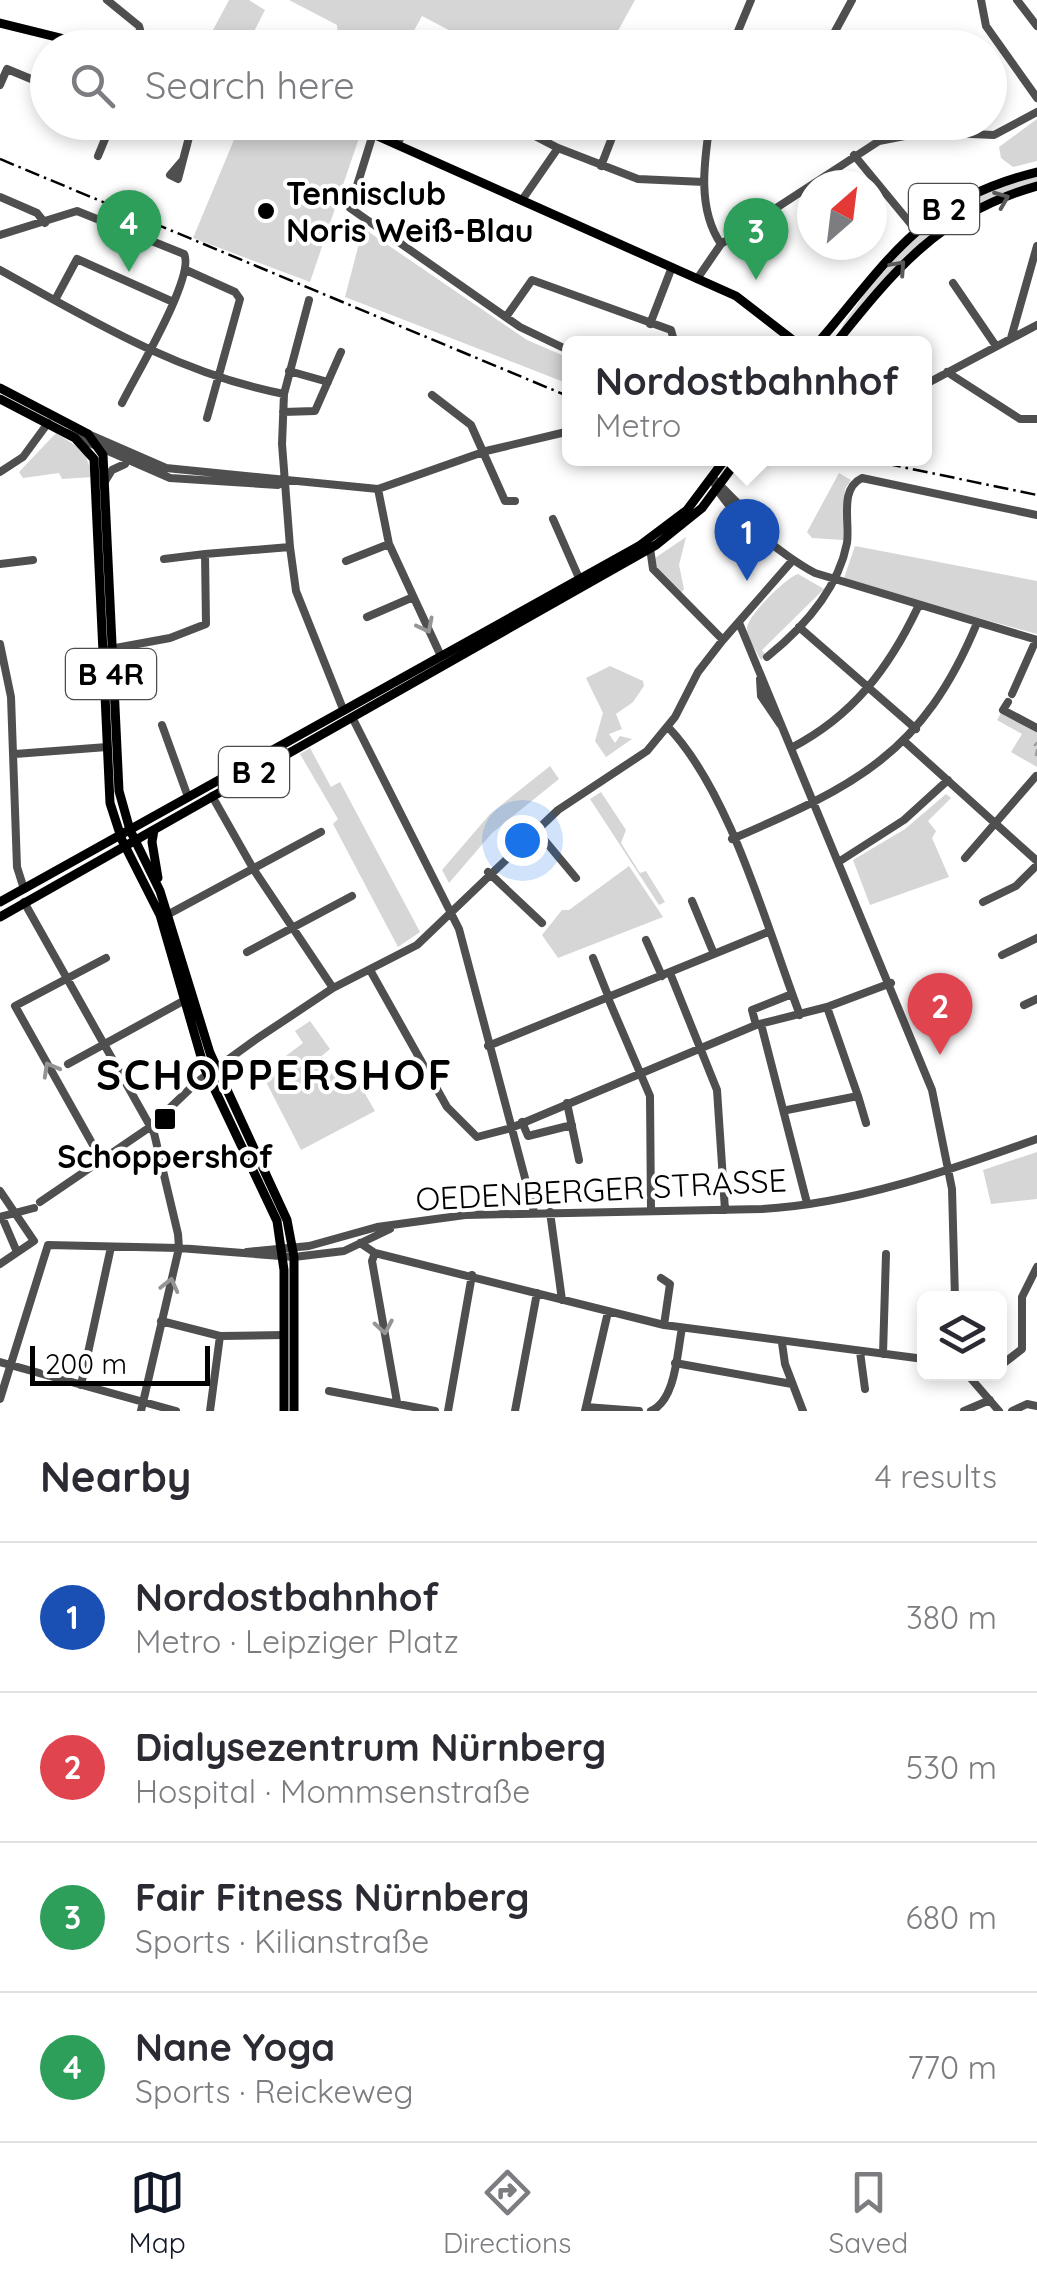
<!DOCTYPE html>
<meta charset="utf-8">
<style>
:root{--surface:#fff;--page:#f2f2f3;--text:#2b2b33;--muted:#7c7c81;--line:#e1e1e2;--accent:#111827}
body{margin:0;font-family:Quicksand,sans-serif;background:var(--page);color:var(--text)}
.controls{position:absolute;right:30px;bottom:30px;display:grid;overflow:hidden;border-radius:15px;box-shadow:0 5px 15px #0003}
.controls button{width:90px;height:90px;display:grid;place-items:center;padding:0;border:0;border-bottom:2px solid var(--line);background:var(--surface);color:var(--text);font:50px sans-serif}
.compass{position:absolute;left:797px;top:170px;width:90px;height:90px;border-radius:50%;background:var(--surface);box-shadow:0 5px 15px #0003;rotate:28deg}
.scale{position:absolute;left:30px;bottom:25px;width:180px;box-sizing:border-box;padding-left:10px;border:5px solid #000;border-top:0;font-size:28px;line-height:35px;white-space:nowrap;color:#000;-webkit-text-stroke:8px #fff;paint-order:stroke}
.you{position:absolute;left:522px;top:840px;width:35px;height:35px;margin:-25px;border:8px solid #fff;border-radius:50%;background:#1a73e8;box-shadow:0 0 0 15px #1a73e833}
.badge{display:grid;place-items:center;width:65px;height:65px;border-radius:50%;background:var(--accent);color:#fff;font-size:32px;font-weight:700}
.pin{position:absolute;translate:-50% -82px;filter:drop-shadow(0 2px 5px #0008)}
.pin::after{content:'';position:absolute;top:52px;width:35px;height:30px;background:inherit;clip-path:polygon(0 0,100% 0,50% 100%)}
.popup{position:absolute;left:562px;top:336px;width:370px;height:130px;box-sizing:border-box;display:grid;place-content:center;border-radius:15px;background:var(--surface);filter:drop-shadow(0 2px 8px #0005);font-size:32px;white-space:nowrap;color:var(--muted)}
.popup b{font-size:38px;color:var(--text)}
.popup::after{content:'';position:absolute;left:50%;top:100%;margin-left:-20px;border:20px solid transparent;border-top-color:var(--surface)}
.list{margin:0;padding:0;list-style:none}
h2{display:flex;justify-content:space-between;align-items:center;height:130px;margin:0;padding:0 40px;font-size:42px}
h2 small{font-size:32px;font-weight:400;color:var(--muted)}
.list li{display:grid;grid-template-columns:65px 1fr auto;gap:30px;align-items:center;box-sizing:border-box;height:150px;padding:0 40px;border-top:2px solid var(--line)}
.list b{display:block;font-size:38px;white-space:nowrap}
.list p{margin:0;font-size:32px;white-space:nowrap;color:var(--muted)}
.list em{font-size:32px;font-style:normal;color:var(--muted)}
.icon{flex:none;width:55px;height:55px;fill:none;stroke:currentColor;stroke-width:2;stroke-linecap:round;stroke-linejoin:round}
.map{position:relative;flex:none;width:1037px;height:1411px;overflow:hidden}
.search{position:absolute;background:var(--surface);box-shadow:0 5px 15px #0003;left:30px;right:30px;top:30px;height:110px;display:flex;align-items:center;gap:25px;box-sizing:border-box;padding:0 35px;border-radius:55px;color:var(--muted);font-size:38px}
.sheet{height:730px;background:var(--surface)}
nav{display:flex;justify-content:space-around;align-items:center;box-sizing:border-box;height:140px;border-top:2px solid var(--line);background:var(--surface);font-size:28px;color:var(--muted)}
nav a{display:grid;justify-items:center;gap:5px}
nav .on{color:var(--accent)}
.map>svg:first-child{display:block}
.green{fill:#d6d6d6}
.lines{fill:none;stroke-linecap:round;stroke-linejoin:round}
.stream{stroke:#9d9d9d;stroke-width:2.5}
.minor{stroke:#4f4f4f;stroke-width:8}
.major{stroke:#000;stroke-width:9}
.rail{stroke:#000;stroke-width:2.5;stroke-dasharray:15 5 2.5 5;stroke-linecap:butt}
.oneway{stroke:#595959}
.oneway2{stroke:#959595}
.poi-dot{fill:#000;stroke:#fff;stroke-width:4}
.labels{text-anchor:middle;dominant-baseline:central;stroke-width:8;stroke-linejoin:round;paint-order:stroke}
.shield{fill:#fff;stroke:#4c4c4c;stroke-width:2.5}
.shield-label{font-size:30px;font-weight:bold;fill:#000}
.poi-label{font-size:32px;font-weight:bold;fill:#000;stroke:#fff;text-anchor:start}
.street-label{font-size:32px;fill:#000;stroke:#fff}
.district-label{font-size:42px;font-weight:bold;letter-spacing:2.5px;fill:#000;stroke:#fff}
</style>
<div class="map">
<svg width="1037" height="1411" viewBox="0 0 1037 1411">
<rect width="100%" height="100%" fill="#fff"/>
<!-- green -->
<path class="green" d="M229,0H249L265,10L246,47H204Z
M289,0H635L609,47H481L422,16L405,47L339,48L337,25Z
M1037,119V161L1013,167L1001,158L999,147Z
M241,123H329L359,138L310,282L193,238Z
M1037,173V182L971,207L926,238L841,330C843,322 851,313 857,305C905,229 955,202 1037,173Z
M363,228L527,340L569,358V384L345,297Z
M56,433L84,451L93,477L62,479L59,473L23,478L19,472Z
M839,473L851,480L845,489L843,540L812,538L807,532Z
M686,537L679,565L684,589L681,593L655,567V558Z
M855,546L1037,581V634L848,582L844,578Z
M798,574L824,589L762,650L766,655L761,660C756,651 747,638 747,628C747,616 787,577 798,574Z
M610,666L643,681L644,686L633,702L616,714L622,729L609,734L615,743L620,736L632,739L606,757L595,741L603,713L586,678Z
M1001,713L1037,732V767L1011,752L1022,734L997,720Z
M310,748L331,787L340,782L420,932L398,947L333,824L338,819L300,754Z
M550,766L559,779L492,833L449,883L442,870L490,814Z
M601,792L626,830L621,843L640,873L646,871L665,902L659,905L590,799Z
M946,794L951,798L928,821L936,831L932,838L949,877L870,905L853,860L905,829Z
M629,866L663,917L558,958L542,935L562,910H569Z
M310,1021L330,1049L318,1059L327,1070L345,1059L375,1111L301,1150L262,1074L303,1043L295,1031Z
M1037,1152V1199L991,1204L983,1170Z"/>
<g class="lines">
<!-- stream -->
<path class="stream" d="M1035,745L1037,743
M1036,755L1037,750"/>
<!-- minor -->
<path class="minor" d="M107,0L139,26L145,48
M981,0L986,26L1037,98
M1017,0L1037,26
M655,48L667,43L681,48
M731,48L751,0
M826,48L852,0
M0,85L7,69L48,86
M508,122L558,148
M710,122C704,162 697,209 721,244
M710,123L728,122
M373,134L350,208L520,327L570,351
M397,145L408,122
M854,155L915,229
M98,156L112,122
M182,161L170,175L178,179L193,122
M601,166L618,122
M0,197L37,213L45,223
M522,200L558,148L638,179L704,182
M0,235L77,211L184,254C196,276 134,378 122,403
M0,270C92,321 180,374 284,394
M186,270L235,292L240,299L207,418
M697,279L721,244L879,141L925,132L994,135L1037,112
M953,283L996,346
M55,300L77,259L171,301
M309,300L284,394L282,444L290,547L296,591L343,709
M506,317L532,280L671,330L675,344
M650,324L672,267
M1011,338L1037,246
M289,371L328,382
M947,372L1020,419H1037
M924,385L1037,325
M432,395L471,425L505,501H515
M283,412L315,411L341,352
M67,433L170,478L278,485L285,480
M88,434L166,468L378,489L486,451L570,431
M0,472L23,457L48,423
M713,478C719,508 788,559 815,573L1037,640
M716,481L759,525
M104,483L112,470L125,464
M378,489L389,544L440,654
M553,519L579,578
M650,548L653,569L723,640
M164,559L205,554
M346,561L389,544
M0,564L33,560
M367,617L411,598
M740,625L932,1090L952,1189L955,1298
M799,627L916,729
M0,644L11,697L17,867L24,889
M110,649L170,638L206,624L205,554L290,547
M767,657C803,628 838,589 847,543C850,521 839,489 862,478L1037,515
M760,679L761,696L780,724
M1012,694L1036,640
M1008,702L1003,710L1037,728
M352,717L459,929L534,1212
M162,725L188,797
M668,727C731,793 767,929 800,1015
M904,741L1037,861
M791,748C853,716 889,668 918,607
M15,754L107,747
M212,796L254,870L333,988
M536,830L576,878
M732,839C855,786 923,754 977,623
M965,858L1036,776
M840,861L904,820L948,780
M488,872L542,923
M692,901L714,954
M24,902L154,1133L178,1234L179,1248L141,1411
M983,902L1016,886L1037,865
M167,915L321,832
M646,940L662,976
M247,952L352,896
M1002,955L1037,938
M593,958L609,998
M370,970L447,1107L477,1137L511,1128L756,1025L827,1007L891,983
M670,973L717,1090L725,1210
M608,998L650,1096L651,1211
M1024,1005L1037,999
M761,1024L807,1203
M756,1025L752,1010L792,994
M488,1046L768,932
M68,1064L185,1000
M858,1096L866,1123
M567,1103L579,1160
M787,1110L858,1096L827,1007
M522,1122L528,1136L572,1125
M102,1161L15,1006L106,958
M0,1191L34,1241L0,1264
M40,1202L150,1127L197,1082L255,1040L333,988L417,945L558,810L647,751L675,717L698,672L722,641L792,561
M550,1212L562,1300
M0,1217L34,1208
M2,1217L17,1252
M360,1243L375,1253L664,1325L924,1359
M247,1252L309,1246L377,1227L465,1215L762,1209C855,1204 950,1170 1037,1139
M375,1253L372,1261L397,1402
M661,1278L670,1284L664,1325
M161,1321L220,1336L284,1335
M782,1343L785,1364L803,1411
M860,1352L865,1389
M883,1354L886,1254
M0,1362L176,1411
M675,1363L792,1384
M1000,1366L1022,1349V1297L1037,1267
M967,1374L999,1411
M81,1385L111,1247
M329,1391L435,1411
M0,1399L48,1245L179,1248L294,1257L344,1251L390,1229
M586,1407L639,1411
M210,1411L220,1336
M448,1411L472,1275
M515,1411L537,1293
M585,1411L608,1312
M651,1411C676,1400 677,1353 682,1328
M964,1411L990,1400
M1012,1411L1027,1404L1037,1406"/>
<!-- major -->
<path class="major" d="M0,23L101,48
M346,122L736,296L798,344
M817,344C890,259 920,201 1037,172
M835,344C896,268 940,214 1037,186
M0,388L88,434L103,455L119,791L130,830L160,891L210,1053L287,1220L294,1257V1411
M0,399L75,438L94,459L110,803L122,840L160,915L204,1067L277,1221L284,1270V1411
M154,830L152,842L158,878
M0,902L639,546L687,510L726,458
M0,917L656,545L702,508L739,458"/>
<!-- rail -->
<path class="rail" d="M0,159L570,397
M859,458L1037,495"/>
</g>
<!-- one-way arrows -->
<defs><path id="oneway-chevron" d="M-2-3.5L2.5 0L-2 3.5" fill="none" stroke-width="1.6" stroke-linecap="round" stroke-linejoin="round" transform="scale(2.5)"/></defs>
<g class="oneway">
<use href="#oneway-chevron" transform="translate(1002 199) rotate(-22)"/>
<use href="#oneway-chevron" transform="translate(899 267) rotate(-48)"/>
</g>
<g class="oneway2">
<use href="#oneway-chevron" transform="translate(426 626) rotate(63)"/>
<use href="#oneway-chevron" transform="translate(50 1069) rotate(-119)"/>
<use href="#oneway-chevron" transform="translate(170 1285) rotate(-76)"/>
<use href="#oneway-chevron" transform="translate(384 1327) rotate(80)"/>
</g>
<!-- markers -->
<g class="poi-dot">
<circle cx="266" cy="211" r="10"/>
<rect x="153" y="1107" width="24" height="24" rx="5"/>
</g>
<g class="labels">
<!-- shield labels -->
<g class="shield">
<rect x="909" y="184" width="70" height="50" rx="8"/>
<rect x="66" y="649" width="90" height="50" rx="8"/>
<rect x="219" y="747" width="70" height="50" rx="8"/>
</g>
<g class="shield-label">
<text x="944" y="209">B 2</text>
<text x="111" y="674">B 4R</text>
<text x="254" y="772">B 2</text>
</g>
<!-- poi labels -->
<g class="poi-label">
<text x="286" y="193">Tennisclub<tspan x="286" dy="37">Noris Weiß-Blau</tspan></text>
<text x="165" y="1156" text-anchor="middle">Schoppershof</text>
</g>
<!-- street labels -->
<g class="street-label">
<text transform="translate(601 1189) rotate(-3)">OEDENBERGER STRASSE</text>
</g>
<!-- district labels -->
<g class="district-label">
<text x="275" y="1074">SCHOPPERSHOF</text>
</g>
</g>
</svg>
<div class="controls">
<button><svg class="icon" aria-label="layers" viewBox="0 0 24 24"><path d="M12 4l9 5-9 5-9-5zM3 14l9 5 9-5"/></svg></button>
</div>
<svg class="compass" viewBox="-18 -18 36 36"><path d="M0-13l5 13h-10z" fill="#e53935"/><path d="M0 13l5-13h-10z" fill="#7c7c81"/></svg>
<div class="scale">200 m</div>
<div class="you"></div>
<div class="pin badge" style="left:747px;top:581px;background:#1a4fb4">1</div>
<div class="popup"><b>Nordostbahnhof</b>Metro</div>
<div class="pin badge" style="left:940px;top:1055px;background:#e0444e">2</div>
<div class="pin badge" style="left:756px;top:280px;background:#2e9e5b">3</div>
<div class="pin badge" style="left:129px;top:272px;background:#2e9e5b">4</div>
<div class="search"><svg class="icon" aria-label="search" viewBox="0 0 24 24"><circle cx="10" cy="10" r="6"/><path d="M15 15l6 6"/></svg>Search here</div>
</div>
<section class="sheet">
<h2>Nearby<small>4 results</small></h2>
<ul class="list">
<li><span class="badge" style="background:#1a4fb4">1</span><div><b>Nordostbahnhof</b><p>Metro · Leipziger Platz</p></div><em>380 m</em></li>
<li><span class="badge" style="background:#e0444e">2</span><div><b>Dialysezentrum Nürnberg</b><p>Hospital · Mommsenstraße</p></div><em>530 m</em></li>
<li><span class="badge" style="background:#2e9e5b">3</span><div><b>Fair Fitness Nürnberg</b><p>Sports · Kilianstraße</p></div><em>680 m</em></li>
<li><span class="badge" style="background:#2e9e5b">4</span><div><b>Nane Yoga</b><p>Sports · Reickeweg</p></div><em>770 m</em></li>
</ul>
</section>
<nav>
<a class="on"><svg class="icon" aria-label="map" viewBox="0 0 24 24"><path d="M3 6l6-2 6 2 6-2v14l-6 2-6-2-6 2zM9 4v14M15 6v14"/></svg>Map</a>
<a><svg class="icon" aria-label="directions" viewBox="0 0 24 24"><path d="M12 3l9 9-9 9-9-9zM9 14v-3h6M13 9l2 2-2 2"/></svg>Directions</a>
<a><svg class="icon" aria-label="saved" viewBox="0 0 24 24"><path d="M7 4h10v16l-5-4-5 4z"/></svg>Saved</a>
</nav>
